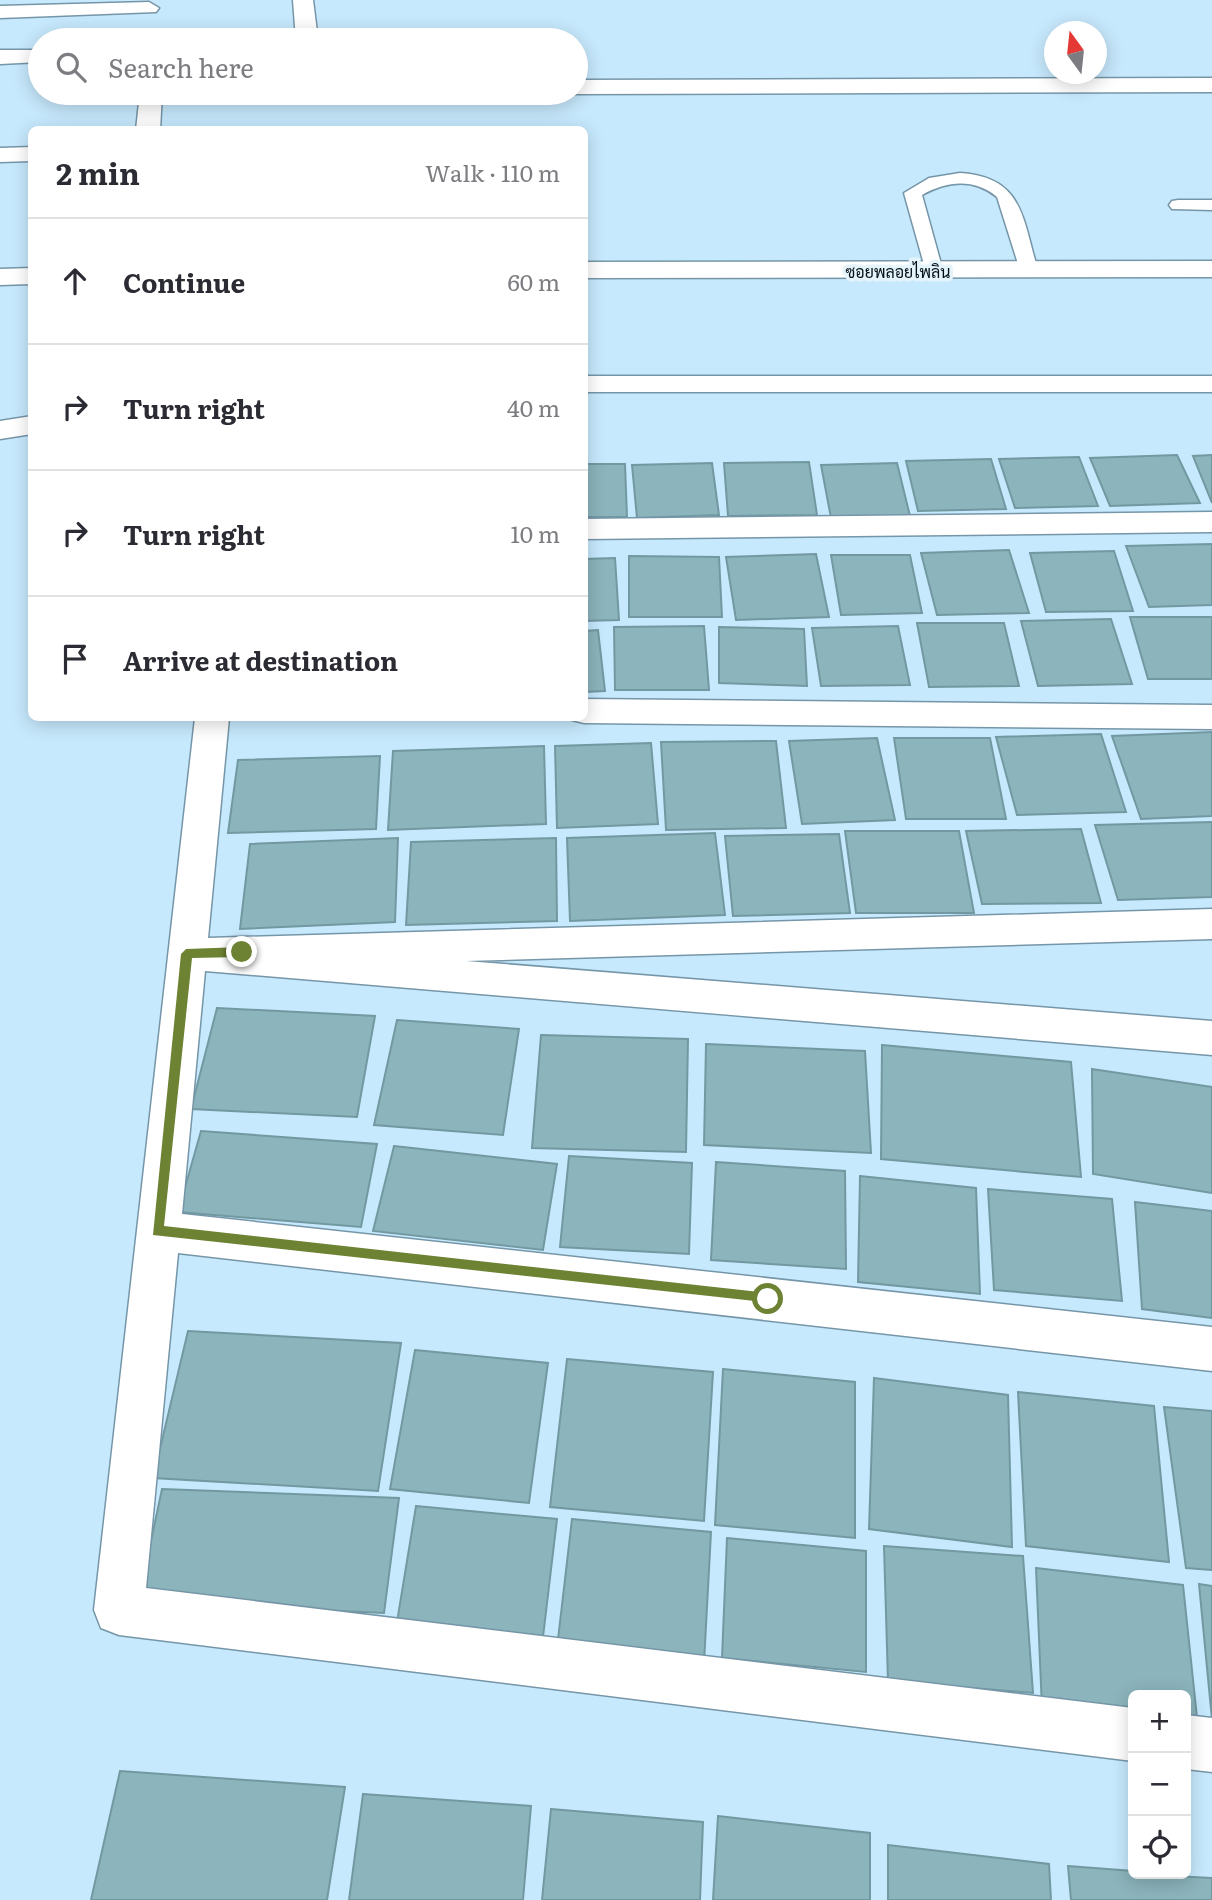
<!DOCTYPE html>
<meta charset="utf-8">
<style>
:root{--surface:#fff;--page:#f7f7f7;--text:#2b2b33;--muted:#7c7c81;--line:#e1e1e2}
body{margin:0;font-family:Literata,Sarabun,serif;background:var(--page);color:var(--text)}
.controls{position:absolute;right:21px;bottom:21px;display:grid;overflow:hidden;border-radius:10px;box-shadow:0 4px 18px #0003}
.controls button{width:63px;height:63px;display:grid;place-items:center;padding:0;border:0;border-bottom:2px solid var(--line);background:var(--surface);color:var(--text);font:35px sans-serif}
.compass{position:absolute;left:1044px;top:21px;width:63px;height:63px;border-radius:50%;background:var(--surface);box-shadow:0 4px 18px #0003;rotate:345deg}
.stop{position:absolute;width:21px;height:21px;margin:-16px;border:5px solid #6d8233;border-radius:50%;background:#fff}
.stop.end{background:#6d8233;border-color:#fff;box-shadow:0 2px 7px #0008}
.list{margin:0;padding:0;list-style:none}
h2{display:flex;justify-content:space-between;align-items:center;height:91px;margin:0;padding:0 28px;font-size:30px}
h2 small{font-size:23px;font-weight:400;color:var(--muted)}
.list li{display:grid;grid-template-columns:46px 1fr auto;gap:21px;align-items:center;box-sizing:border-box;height:126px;padding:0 28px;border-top:2px solid var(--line)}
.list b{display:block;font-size:26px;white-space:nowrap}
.list em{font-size:23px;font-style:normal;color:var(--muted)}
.icon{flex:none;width:38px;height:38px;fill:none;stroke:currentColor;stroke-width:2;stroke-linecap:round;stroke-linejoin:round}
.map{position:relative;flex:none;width:1212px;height:1900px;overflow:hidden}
.search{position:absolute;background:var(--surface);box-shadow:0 4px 18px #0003;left:28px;top:28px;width:560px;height:77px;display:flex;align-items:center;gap:18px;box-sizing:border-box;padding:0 24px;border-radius:38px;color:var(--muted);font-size:26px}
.panel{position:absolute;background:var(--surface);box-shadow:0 4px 18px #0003;left:28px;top:126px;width:560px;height:595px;border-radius:10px}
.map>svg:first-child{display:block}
.building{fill:#8cb4bc;stroke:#7299a1;stroke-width:2}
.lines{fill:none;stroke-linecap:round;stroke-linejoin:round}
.service-casing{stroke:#7696a8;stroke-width:3}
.minor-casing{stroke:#7696a8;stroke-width:3}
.service{fill:#fff;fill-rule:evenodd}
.minor{fill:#fff;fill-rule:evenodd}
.route{fill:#6d8233}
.labels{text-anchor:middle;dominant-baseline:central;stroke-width:7;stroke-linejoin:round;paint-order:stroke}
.far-street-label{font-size:16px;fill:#051016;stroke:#e5f3fb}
</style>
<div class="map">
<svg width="1212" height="1900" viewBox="0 0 1212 1900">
<rect width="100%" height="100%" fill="#c7e9fd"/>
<!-- building -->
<path class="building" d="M1177,455L1200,503L1110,506L1090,458Z
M1212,455V503L1193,456Z
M1079,457L1098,506L1015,508L999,459Z
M991,459L1006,509L918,511L906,461Z
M809,462L817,515L728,516L724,463Z
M712,463L719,515L637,518L632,465Z
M897,463L910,516L831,518L821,465Z
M584,464H625L627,517H584Z
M1212,544V605L1149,607L1126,546Z
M1009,550L1029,613L937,615L921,553Z
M1114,551L1133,611L1046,612L1030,553Z
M816,554L829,617L736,620L726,557Z
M831,555H910L922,613L841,615Z
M629,556L719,557L722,617H629Z
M615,558L619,620L584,621V559Z
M1130,617H1212V679H1148Z
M1111,619L1132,684L1038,686L1021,621Z
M917,623H1004L1019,686L929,687Z
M704,626L709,690H615L614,627Z
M898,626L910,685L821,686L812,628Z
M719,627L804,629L807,686L719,683Z
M598,630L605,691L584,692V631Z
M1212,732V816L1141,819L1112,736Z
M1101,734L1126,812L1017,815L996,737Z
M877,738L895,820L802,824L789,741Z
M894,738H990L1006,819H906Z
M776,741L786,828L666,830L661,742Z
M651,743L658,824L557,828L555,746Z
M544,746L546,824L388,830L393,751Z
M380,756L376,829L228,833L238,760Z
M1212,822V897L1118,900L1095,825Z
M1081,829L1101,903L982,904L966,831Z
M845,831H959L974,913H856Z
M715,833L725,915L570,921L567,838Z
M839,834L850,913L733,916L725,836Z
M398,838L395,922L240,929L250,844Z
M556,838L557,921L406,925L411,842Z
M217,1008L375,1016L357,1117L191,1109Z
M397,1020L519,1029L503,1135L374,1125Z
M541,1035L688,1039L686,1152L532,1148Z
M706,1044L865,1051L871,1153L704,1145Z
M882,1045L1071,1062L1081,1177L881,1159Z
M1092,1069L1212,1087V1193L1093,1174Z
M201,1131L377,1144L361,1227L178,1212Z
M394,1146L557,1164L543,1250L373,1231Z
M569,1156L692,1163L689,1254L560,1247Z
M716,1162L845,1171L846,1269L711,1260Z
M860,1176L976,1188L980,1294L858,1282Z
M988,1189L1112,1199L1122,1301L994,1290Z
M1135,1202L1212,1211V1318L1142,1309Z
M188,1331L401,1343L378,1491L153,1478Z
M415,1350L548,1363L529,1503L390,1489Z
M567,1359L713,1372L704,1521L550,1507Z
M723,1369L855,1382V1538L715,1525Z
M874,1378L1008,1395L1012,1547L869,1529Z
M1018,1392L1154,1406L1169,1562L1026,1546Z
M1164,1407L1212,1411V1570L1186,1568Z
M162,1489L399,1498L384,1613L138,1602Z
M416,1506L557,1519L543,1637L397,1622Z
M572,1519L711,1532L704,1663L557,1648Z
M727,1538L866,1551V1672L722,1658Z
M884,1546L1023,1556L1033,1693L888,1681Z
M1036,1568L1183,1585L1198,1727L1186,1726V1695H1133V1719L1042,1708Z
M1199,1584L1212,1586V1720Z
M120,1771L345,1787L327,1900H91Z
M363,1794L531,1806L523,1900H349Z
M551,1809L703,1822L700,1900H542Z
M718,1816L870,1833V1900H713Z
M888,1845L1049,1864L1051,1900H888Z
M1068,1866L1133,1871V1874L1212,1878V1900H1071Z"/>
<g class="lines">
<defs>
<path id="service" d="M960,173C1024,177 1022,219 1038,270L1036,274H1022L1020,270L997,197C974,178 947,181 922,195L943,271L934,277L927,275L904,193L929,178Z
M1178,200H1212V210L1172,209L1169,205L1172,201Z"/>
<path id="minor" d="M293,0H313L318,40H296Z
M149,2L159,8L156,12L0,18V6Z
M0,50H40V62L0,64Z
M1212,78V92L576,94L572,93H576V80Z
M140,93H162L160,130H136Z
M32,147V161L0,162V148Z
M1212,261V277L584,278V262Z
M32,268V284L0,285V269Z
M584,376H1212V392H584Z
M32,416V434L0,439V421Z
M1212,512V532L584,539V519Z
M584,699L1212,705V729L584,723L572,720L584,718Z
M195,718H229L208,938L1212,909V939L466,961L1212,1021V1055L205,971L182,1214L1212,1327V1371L178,1253L146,1588L1133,1708V1761L119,1635L101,1628L94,1610Z
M1186,1715L1212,1718V1772L1186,1769Z"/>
</defs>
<!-- service casing -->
<use href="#service" class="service-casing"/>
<!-- minor casing -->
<use href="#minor" class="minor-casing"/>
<!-- service -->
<use href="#service" class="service"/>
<!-- minor -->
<use href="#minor" class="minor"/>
</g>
<!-- route -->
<path class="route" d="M242,947L248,952L242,957L192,958L164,1226L768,1293L775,1299L773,1303L153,1235L181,954L186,949Z"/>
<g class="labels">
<!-- far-street labels -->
<g class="far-street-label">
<text x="898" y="271">ซอยพลอยไพลิน</text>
</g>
</g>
</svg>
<div class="controls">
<button>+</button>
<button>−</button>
<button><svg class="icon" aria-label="locate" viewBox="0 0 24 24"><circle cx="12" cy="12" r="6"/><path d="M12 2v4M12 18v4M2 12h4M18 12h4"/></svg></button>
</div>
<svg class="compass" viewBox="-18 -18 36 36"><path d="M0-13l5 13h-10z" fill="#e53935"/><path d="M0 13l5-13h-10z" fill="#7c7c81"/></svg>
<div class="stop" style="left:768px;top:1299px"></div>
<div class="stop end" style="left:242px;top:952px"></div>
<div class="search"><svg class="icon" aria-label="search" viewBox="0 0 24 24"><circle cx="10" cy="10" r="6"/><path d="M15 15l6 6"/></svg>Search here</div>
<section class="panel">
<h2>2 min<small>Walk · 110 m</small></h2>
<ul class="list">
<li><svg class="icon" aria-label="ahead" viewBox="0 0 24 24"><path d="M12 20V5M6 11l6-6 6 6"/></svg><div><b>Continue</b></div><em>60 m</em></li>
<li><svg class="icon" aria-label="right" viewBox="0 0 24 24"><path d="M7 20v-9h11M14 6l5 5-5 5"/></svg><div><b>Turn right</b></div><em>40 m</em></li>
<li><svg class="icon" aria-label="right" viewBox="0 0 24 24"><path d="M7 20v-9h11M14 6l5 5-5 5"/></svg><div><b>Turn right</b></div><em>10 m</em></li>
<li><svg class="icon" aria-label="arrive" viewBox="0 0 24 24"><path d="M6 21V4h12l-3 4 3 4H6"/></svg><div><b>Arrive at destination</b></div></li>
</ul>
</section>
</div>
